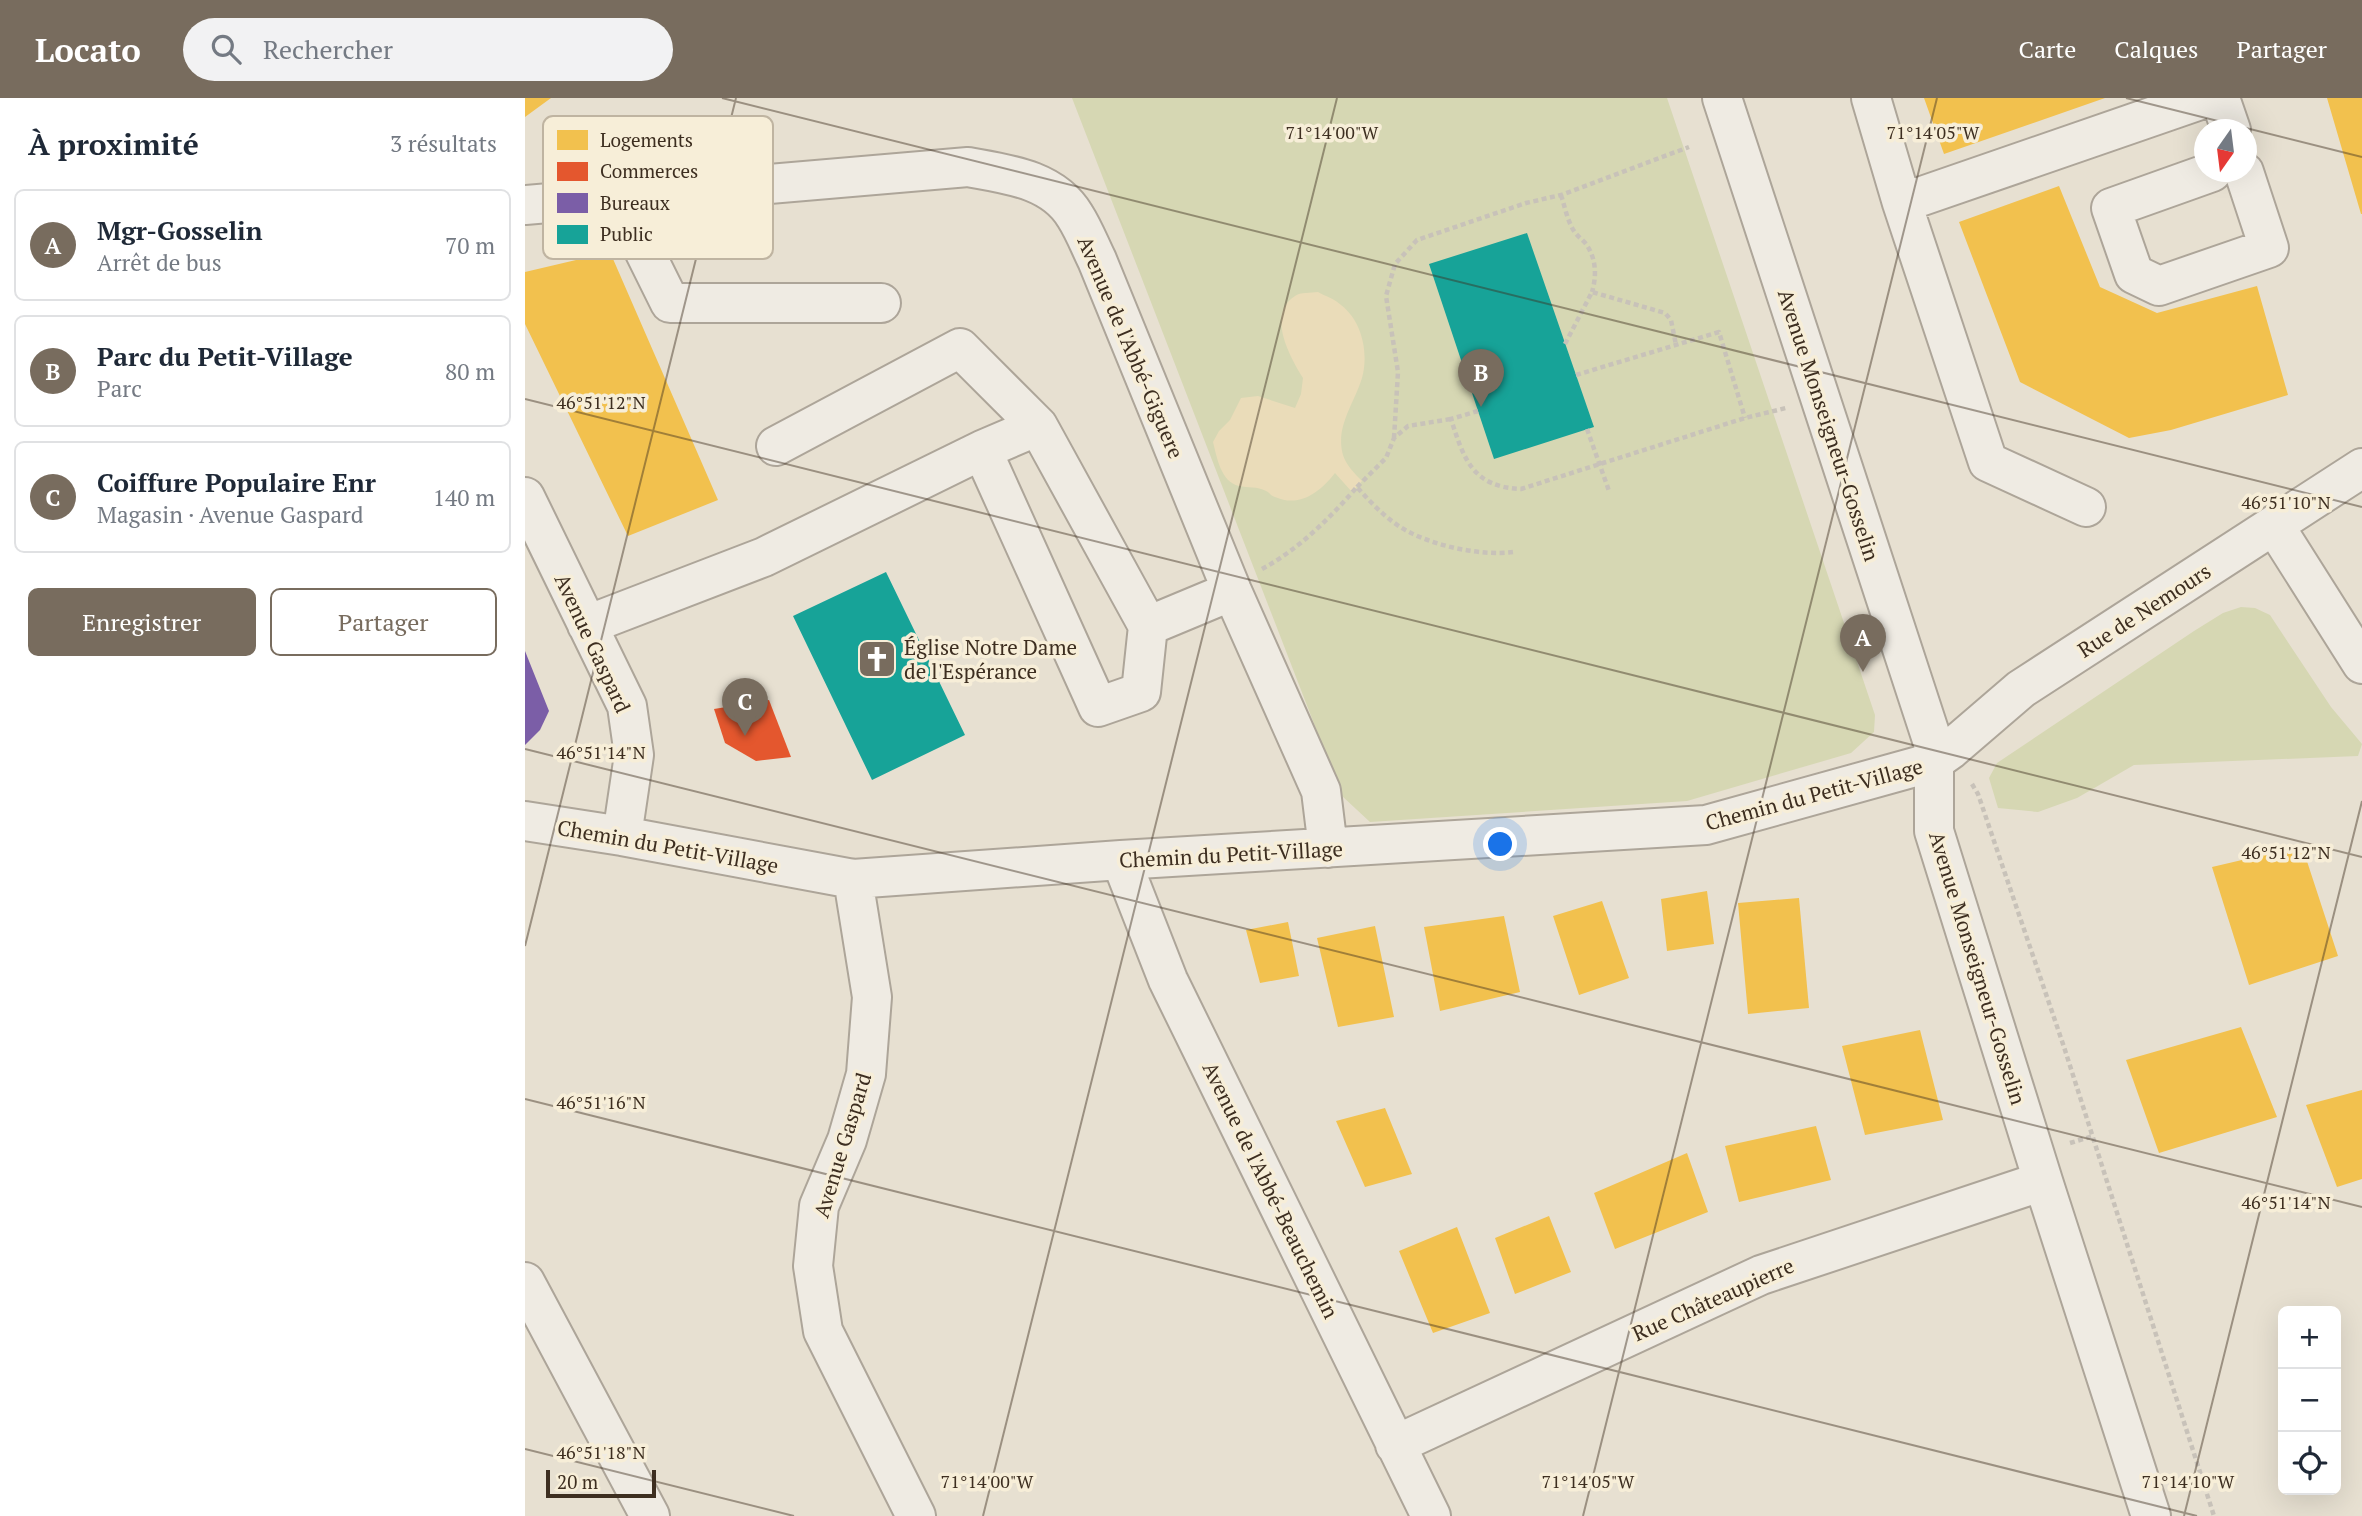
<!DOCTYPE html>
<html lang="fr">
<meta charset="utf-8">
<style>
:root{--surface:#fff;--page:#f2f2f3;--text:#1f2937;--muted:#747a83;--line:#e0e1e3;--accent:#786c5e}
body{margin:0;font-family:"PT Serif",serif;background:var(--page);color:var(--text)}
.controls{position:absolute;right:21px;bottom:21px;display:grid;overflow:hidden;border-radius:10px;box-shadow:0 7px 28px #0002}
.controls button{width:63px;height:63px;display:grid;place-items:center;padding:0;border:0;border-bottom:2px solid var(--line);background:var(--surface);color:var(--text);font:35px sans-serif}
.compass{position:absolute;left:1669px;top:21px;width:63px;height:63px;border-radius:50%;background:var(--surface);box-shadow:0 7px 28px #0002;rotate:194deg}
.scale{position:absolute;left:21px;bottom:18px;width:110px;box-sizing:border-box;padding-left:7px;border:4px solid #3d2e20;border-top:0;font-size:19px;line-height:24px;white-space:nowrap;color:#3d2e20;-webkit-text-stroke:5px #f7eed8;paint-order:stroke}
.you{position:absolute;left:976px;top:747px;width:24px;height:24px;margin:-18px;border:5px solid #fff;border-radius:50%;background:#1a73e8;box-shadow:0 0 0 10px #1a73e833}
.badge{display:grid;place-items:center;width:46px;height:46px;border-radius:50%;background:var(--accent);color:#fff;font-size:23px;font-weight:700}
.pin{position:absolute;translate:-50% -58px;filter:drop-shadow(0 2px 4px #0008)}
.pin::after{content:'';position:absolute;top:37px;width:24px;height:21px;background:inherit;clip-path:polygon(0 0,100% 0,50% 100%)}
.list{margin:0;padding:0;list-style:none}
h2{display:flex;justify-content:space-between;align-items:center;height:91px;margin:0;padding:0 28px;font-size:30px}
h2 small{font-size:23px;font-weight:400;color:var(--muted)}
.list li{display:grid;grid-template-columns:46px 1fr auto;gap:21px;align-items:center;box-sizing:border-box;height:112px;margin:0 14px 14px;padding:0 14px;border:2px solid var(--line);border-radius:10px}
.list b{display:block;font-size:26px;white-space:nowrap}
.list p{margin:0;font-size:23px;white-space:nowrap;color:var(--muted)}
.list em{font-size:23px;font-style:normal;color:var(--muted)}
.actions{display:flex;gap:14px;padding:21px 28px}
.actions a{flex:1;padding:16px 0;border:2px solid var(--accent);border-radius:10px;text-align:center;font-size:24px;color:var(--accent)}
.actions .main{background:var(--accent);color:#fff}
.icon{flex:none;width:38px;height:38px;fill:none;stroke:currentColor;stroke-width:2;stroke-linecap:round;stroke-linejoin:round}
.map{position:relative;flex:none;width:1837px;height:1418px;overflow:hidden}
header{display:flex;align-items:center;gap:42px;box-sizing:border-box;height:98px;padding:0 35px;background:var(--accent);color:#fff}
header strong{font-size:33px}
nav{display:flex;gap:38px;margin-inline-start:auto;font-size:24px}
.search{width:490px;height:63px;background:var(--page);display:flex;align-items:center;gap:18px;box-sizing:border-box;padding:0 24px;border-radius:38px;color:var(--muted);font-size:26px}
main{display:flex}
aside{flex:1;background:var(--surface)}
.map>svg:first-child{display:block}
.green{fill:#d6d7b3}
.sand{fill:#eadcb9}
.homes{fill:#f2c14e}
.shops{fill:#e4572e}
.offices{fill:#7b5ea7}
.public{fill:#17a398}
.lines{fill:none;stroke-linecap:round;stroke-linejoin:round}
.minor-casing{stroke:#ada599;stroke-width:42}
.path{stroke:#c8c2b9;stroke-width:4.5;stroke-dasharray:5 3.5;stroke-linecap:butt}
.minor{stroke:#efebe3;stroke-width:38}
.ticks{fill:none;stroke:#3d2e20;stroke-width:2;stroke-opacity:0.45}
.labels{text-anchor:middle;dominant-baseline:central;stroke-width:7;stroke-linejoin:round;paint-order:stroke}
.street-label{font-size:21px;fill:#3d2e20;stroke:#f7eed8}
.poi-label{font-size:21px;fill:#3d2e20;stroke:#f7eed8;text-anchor:start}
.key{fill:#f7eed8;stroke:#bfb4a1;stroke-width:2}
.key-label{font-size:19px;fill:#3d2e20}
.ticks-label{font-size:18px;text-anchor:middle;fill:#3d2e20;stroke:#f7eed8;stroke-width:7;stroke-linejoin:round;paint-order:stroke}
</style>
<header>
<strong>Locato</strong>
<div class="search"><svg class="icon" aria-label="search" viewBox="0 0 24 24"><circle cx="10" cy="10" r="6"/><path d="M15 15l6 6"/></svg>Rechercher</div>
<nav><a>Carte</a><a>Calques</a><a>Partager</a></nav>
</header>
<main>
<aside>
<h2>À proximité<small>3 résultats</small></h2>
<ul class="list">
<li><span class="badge">A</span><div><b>Mgr-Gosselin</b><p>Arrêt de bus</p></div><em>70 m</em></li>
<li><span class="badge">B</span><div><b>Parc du Petit-Village</b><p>Parc</p></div><em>80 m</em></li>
<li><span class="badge">C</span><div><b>Coiffure Populaire Enr</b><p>Magasin · Avenue Gaspard</p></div><em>140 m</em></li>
</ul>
<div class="actions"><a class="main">Enregistrer</a><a>Partager</a></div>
</aside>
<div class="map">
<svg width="1837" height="1418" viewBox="0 0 1837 1418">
<rect width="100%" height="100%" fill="#e7e0d1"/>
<!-- green -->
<path class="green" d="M547,0H1142L1350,617L1349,634L1326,655L1162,703L845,724L817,698Z
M1716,509L1730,510L1745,517L1806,609L1837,646L1833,658L1609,667L1552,700L1513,714L1473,710L1464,680L1472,665L1669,533L1698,515Z"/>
<!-- sand -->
<path class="sand" d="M793,194C800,198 810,201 816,207C837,223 844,255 837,280C829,306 810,329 818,357C821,367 830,376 837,383L827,394L810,375C795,394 775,410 750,399C744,397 747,396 741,393C732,388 723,390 714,388C696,384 692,360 688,344L694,333L705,322L716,300L733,298L770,310L776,296L778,280C765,259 741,216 770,198C775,194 786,195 793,194Z"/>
<!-- homes -->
<path class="homes" d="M0,0H26L0,19Z
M1399,0H1580L1419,56Z
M1802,0H1837V116H1836Z
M1534,88L1575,189L1632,215L1732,188L1763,297L1646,332L1604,340L1495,284L1434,124Z
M85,154L193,402L103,438L0,226V174Z
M1777,748L1813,858L1724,887L1687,769Z
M1182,793L1189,846L1142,853L1136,801Z
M1274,800L1284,910L1223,916L1213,805Z
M1077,803L1104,880L1054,897L1028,818Z
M979,818L995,894L915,913L899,829Z
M763,824L774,878L735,885L721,832Z
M850,828L869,919L813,929L792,840Z
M1716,929L1752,1019L1634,1055L1601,962Z
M1395,932L1418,1022L1340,1037L1317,948Z
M1837,992V1081L1812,1089L1781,1007Z
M860,1010L887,1076L840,1089L811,1023Z
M1291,1028L1306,1082L1214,1104L1200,1048Z
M1162,1055L1183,1114L1090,1151L1069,1095Z
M1024,1118L1046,1174L990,1196L970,1140Z
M932,1129L965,1215L908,1235L874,1153Z"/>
<!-- shops -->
<path class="shops" d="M244,602L266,659L231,663L200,645L189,611Z"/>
<!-- offices -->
<path class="offices" d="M0,553L24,613L15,632L0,647Z"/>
<!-- public -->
<path class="public" d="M1002,135L1069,329L969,361L904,166Z
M361,474L440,637L347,682L268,518Z"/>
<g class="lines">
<defs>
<path id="minor" d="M1197,0L1409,648V733L1518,1083L1626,1418
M1346,0L1377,105L1463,364L1561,409
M1695,0L1706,32
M1687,74L1586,110L1609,176L1634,188L1744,150L1719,74
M92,98L145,205H356
M1377,105L1681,0
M0,107L443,69C482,76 528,81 550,118C559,132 565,148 572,162L707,493L796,693L803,750
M251,348L435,250L513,328
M0,399L102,608L109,657L97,738
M1749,427L1837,566
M62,527L239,459L457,352L573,609L616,594L623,528L513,328L457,352
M623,528L707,493
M0,723L97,738L328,781L596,762L1181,727L1408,664L1425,652L1496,591L1837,370
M596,762L643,882L906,1418
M328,781L347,899L341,976L322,1042L294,1108L288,1168L298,1233L391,1418
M0,1184L125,1418
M870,1347L1236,1177L1518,1083"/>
</defs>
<!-- minor casing -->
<use href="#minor" class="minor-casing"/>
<!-- path -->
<path class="path" d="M1036,97C1040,109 1042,122 1049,133C1052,138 1057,141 1061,146C1071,160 1072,177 1067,194
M1040,246L1067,194L1140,215L1146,222L1151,247
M1051,277L1194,234L1220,320
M953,313L926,321C939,362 948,389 996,391L1220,320L1261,310
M1062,331L1084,393
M869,340L873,274L861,198L870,166L892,142L1001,105L1036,97L1164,49
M832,389L861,360L869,340L883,328L926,321
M737,471C774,451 805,420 832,389C847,406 865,425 886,435C914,449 958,458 988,454
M1447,686L1453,696L1539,949L1689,1418
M1545,1045L1568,1038"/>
<!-- minor -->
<use href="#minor" class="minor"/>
</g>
<!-- ticks -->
<path class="ticks" d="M197,0L1837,409M1601,0L1837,59M0,301L1837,759M0,651L1837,1109M0,848L211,0M0,1001L1672,1418M0,1351L269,1418M458,1418L812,0M1058,1418L1412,0M1659,1418L1837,703"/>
<!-- icons -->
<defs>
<symbol id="church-square" viewBox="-11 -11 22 22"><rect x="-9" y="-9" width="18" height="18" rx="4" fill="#786c5e" stroke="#f7eed8"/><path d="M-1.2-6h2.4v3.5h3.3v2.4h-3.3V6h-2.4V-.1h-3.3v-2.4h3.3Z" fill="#fff"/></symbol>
</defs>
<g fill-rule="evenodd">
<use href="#church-square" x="330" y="539" width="44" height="44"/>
</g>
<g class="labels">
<!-- street labels -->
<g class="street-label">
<text transform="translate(606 249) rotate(67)">Avenue de l'Abbé-Giguere</text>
<text transform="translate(1304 327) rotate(72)">Avenue Monseigneur-Gosselin</text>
<text transform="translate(1619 512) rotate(-33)">Rue de Nemours</text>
<text transform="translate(68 545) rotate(65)">Avenue Gaspard</text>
<text transform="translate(1289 696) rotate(-15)">Chemin du Petit-Village</text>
<text transform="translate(143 748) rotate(10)">Chemin du Petit-Village</text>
<text transform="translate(706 756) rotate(-3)">Chemin du Petit-Village</text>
<text transform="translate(1453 870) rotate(73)">Avenue Monseigneur-Gosselin</text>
<text transform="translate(317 1047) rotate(-73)">Avenue Gaspard</text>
<text transform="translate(746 1092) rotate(64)">Avenue de l'Abbé-Beauchemin</text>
<text transform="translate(1188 1201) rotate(-24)">Rue Châteaupierre</text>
</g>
<!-- poi labels -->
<g class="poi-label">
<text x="379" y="549">Église Notre Dame<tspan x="379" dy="24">de l'Espérance</tspan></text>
</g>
</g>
<!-- legend -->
<rect x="18" y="18" width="230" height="143" rx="10" class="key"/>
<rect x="32" y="32" width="31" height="20" fill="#f2c14e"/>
<rect x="32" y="64" width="31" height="19" fill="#e4572e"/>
<rect x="32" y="95" width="31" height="20" fill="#7b5ea7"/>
<rect x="32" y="127" width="31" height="19" fill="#17a398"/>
<g class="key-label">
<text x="75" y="49">Logements</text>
<text x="75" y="80">Commerces</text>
<text x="75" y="112">Bureaux</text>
<text x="75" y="143">Public</text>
</g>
<g class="ticks-label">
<text x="807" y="41">71°14'00"W</text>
<text x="1408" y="41">71°14'05"W</text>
<text x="76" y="311">46°51'12"N</text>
<text x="1761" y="411">46°51'10"N</text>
<text x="76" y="661">46°51'14"N</text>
<text x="1761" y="761">46°51'12"N</text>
<text x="76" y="1011">46°51'16"N</text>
<text x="1761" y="1111">46°51'14"N</text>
<text x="76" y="1361">46°51'18"N</text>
<text x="462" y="1390">71°14'00"W</text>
<text x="1063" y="1390">71°14'05"W</text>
<text x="1663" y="1390">71°14'10"W</text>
</g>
</svg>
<div class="controls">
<button>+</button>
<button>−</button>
<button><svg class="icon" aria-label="locate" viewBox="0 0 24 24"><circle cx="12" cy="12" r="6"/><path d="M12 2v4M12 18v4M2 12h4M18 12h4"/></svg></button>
</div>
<svg class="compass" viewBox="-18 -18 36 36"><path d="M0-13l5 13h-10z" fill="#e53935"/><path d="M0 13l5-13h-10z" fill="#747a83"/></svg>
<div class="scale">20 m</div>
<div class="you"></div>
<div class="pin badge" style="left:1338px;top:574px">A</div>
<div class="pin badge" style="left:956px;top:309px">B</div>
<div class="pin badge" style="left:220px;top:638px">C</div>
</div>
</main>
